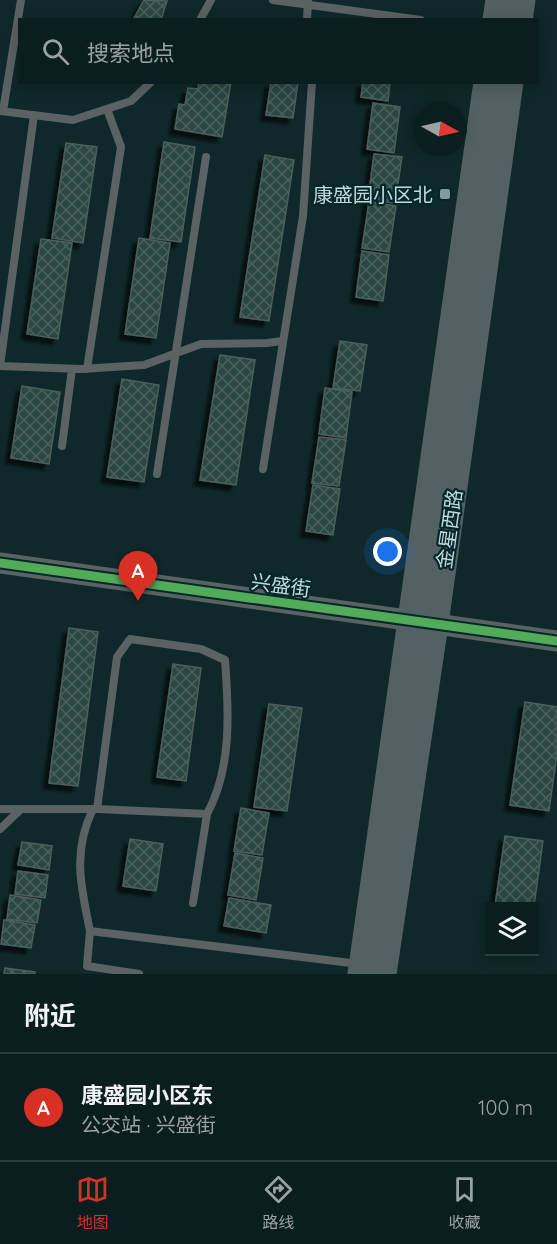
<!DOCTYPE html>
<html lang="zh">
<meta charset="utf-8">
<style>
:root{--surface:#0b1e1f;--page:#142728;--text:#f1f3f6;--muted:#9aa2a4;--line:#2b3c3d;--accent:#d93025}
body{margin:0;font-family:Quicksand,"Noto Sans SC",sans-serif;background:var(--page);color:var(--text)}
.controls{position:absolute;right:18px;bottom:18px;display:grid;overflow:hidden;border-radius:0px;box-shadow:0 3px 15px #0003}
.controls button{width:54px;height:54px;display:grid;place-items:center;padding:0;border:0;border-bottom:2px solid var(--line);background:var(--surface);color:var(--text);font:30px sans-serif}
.compass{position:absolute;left:413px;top:102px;width:54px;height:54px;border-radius:50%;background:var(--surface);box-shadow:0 3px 15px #0003;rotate:98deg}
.you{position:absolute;left:388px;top:552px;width:21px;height:21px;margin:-15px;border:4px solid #fff;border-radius:50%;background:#1a73e8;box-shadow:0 0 0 9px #1a73e833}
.badge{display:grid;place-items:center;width:39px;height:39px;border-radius:50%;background:var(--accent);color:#fff;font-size:20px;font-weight:700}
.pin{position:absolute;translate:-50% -50px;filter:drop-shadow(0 2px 3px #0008)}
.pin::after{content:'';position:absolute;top:32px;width:21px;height:18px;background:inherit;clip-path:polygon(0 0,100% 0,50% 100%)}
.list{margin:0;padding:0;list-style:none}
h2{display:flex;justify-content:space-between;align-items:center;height:78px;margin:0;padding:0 24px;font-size:26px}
h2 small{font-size:20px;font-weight:400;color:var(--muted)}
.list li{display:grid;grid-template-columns:39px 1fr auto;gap:18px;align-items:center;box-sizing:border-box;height:108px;padding:0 24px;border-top:2px solid var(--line)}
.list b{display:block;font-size:22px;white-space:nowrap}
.list p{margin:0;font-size:20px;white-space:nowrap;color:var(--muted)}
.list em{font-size:20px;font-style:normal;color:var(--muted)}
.icon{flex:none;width:33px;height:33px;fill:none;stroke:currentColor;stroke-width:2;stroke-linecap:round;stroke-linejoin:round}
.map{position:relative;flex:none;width:557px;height:974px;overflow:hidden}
.search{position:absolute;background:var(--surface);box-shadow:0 3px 15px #0003;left:18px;right:18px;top:18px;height:66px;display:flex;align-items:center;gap:15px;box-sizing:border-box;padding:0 21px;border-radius:0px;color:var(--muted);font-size:22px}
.sheet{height:186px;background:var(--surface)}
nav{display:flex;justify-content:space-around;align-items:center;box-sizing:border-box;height:84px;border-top:2px solid var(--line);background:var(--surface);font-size:16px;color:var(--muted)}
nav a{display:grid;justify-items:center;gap:3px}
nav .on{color:var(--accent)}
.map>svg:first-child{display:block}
.building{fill:url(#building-cross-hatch);stroke:#4c5e5c;stroke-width:1.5;filter:url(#shadow)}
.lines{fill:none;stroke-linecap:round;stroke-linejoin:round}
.service{stroke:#5a6264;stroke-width:8}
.tertiary{stroke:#5a6264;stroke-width:21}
.primary{stroke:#536164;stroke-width:27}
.cycleway-casing{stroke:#062729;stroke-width:13}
.cycleway{stroke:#51ab58;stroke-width:9}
.poi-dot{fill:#839a9b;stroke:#062729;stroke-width:2}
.labels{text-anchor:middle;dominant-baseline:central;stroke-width:4.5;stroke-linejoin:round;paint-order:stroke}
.poi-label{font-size:20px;fill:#c2d8d9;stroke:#062729;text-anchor:end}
.street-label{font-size:20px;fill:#c2d8d9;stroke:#062729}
</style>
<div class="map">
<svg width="557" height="974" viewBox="0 0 557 974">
<defs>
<pattern id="building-cross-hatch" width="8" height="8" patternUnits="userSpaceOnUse" patternTransform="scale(1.5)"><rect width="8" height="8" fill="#2c4643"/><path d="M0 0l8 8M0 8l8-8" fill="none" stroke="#49605e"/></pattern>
<filter id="shadow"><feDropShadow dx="-5.5" dy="5.5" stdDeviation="1.5" flood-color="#0009"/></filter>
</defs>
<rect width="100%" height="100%" fill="#0f2829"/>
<!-- building -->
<path class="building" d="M144,0L167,1L161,20H133Z
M199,82H231L222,137L175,129L179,104L185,105L188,88L198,89Z
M271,82H298L293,118L266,115Z
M363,82H390L388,101L361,97Z
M373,103L400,107L394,153L367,149Z
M164,142L195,147L181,242L150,238Z
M66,143L97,147L83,243L52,238Z
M374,154L402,157L395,203L368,200Z
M265,155L294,160L269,321L240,317Z
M369,202L396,206L389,252L362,248Z
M139,238L170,243L156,338L125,334Z
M41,239L72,243L58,339L27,334Z
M362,251L389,255L383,301L356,297Z
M340,341L367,345L360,391L333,388Z
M220,355L255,360L236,485L200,480Z
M122,379L159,385L144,482L107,477Z
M22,386L60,392L49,464L11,458Z
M325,388L352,392L346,438L319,434Z
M319,437L346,440L339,486L312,483Z
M313,485L340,489L333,535L306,531Z
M69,628L98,632L78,786L49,783Z
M173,664L201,668L186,781L157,777Z
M525,702L557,707V753L549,811L510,805Z
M269,704L302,708L287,811L254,807Z
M241,808L269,813L262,855L234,851Z
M505,836L543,841L534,906H495Z
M130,839L163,844L156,891L123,886Z
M22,842L52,846L49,870L18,865Z
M235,853L263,858L256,900L228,895Z
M18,871L48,875L45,898L15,894Z
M10,895L41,900L37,923L7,919Z
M229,898L271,905L266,933L224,926Z
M4,920L35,925L31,948L1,944Z
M5,968L35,972V974H4Z"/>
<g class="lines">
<!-- service -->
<path class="service" d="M273,0L421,20
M200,20L211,0
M307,20L308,0
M0,111L73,120L131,101L151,82
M3,111L21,0
M0,366L81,369L144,365L201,344L267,343L282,341
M0,366L34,115
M87,369L121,147L107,109
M62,446L72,369
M263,469L303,216L312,82
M157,474L206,157
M0,809H93
M97,809L117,657L130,639L201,649L225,660C229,711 232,768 207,814L97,809H93C72,852 81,887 90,931L359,964
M0,829L20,810
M193,903L207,814
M90,931L87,966L139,974"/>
<!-- tertiary -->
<path class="tertiary" d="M0,563L557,641"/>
<!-- primary -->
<path class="primary" d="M496,20L499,0
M519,20L522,0
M361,974L487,82
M383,974L435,624L510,82"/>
<defs>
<path id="cycleway" d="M0,563L557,641"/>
</defs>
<!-- cycleway casing -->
<use href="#cycleway" class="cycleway-casing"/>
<!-- cycleway -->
<use href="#cycleway" class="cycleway"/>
</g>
<!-- markers -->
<rect class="poi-dot" x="439" y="188" width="12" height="12" rx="3"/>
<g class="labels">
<!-- poi labels -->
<g class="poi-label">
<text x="433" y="194">康盛园小区北</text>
</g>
<!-- street labels -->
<g class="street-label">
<text transform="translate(449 529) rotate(-82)">金星西路</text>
<text transform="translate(281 585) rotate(8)">兴盛街</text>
</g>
</g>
</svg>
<div class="controls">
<button><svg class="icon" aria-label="layers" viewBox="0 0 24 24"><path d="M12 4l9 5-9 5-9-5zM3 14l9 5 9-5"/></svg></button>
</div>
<svg class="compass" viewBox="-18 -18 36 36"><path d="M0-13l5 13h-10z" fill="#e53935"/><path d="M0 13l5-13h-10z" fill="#9aa2a4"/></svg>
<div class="you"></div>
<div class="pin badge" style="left:138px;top:601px">A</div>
<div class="search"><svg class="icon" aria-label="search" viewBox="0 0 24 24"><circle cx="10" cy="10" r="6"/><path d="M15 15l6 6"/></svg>搜索地点</div>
</div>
<section class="sheet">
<h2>附近<small></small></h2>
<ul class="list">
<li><span class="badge">A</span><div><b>康盛园小区东</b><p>公交站 · 兴盛街</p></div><em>100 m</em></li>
</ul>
</section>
<nav>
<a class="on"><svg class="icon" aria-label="map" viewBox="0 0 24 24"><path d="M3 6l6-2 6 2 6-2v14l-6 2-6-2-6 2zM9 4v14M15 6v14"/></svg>地图</a>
<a><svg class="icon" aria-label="directions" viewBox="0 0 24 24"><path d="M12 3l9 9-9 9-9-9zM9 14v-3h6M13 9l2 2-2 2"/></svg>路线</a>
<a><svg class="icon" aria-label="saved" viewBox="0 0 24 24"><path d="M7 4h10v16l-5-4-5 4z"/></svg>收藏</a>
</nav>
